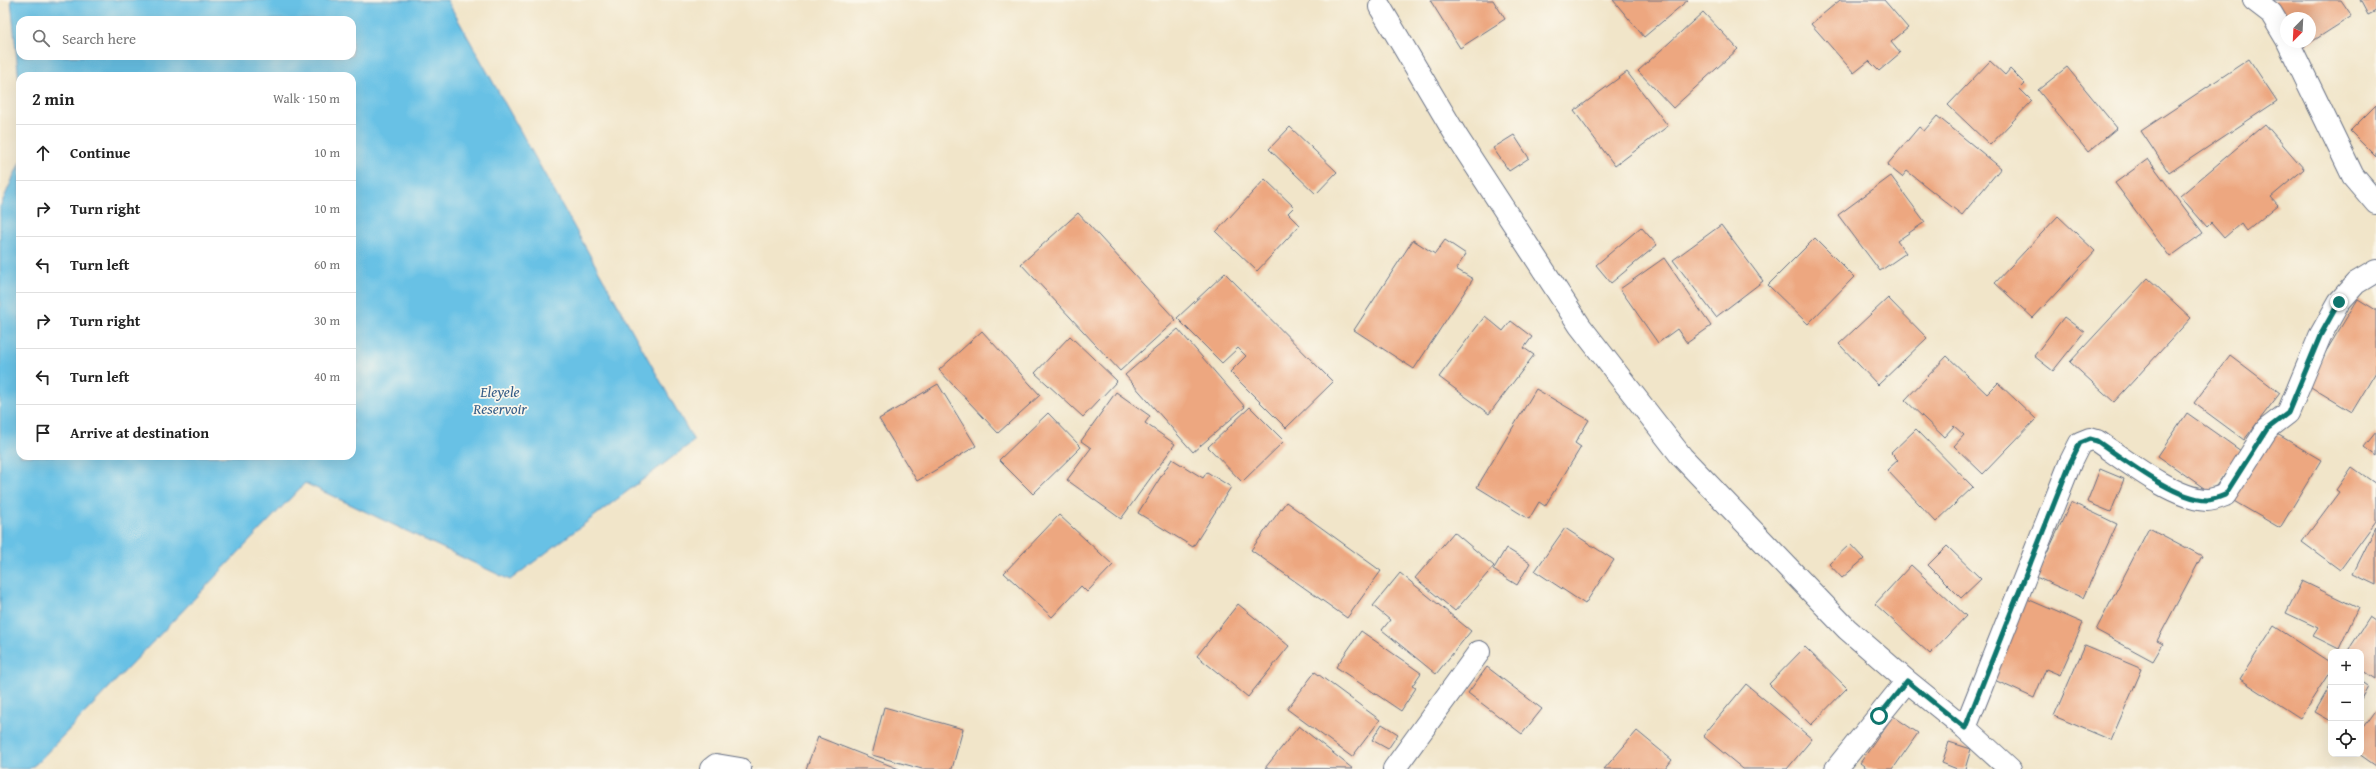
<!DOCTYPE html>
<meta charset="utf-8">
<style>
:root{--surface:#fff;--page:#f2f2f2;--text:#222;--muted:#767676;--line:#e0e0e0}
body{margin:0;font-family:"Gentium Book Plus",serif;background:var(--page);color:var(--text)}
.controls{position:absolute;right:12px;bottom:12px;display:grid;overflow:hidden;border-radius:8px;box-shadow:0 4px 16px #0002}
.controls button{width:36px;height:36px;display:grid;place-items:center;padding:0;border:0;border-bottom:1px solid var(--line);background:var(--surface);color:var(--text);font:20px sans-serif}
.compass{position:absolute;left:2280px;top:12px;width:36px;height:36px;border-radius:50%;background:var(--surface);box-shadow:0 4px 16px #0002;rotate:204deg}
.stop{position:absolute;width:12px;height:12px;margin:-9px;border:3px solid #0f766e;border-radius:50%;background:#fff}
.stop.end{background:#0f766e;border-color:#fff;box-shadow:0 1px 4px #0008}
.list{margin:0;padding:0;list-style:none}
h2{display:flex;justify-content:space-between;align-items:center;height:52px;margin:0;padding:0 16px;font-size:17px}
h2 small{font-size:13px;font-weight:400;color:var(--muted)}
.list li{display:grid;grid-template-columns:26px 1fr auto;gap:12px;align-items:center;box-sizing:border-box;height:56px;padding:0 16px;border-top:1px solid var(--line)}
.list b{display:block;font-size:15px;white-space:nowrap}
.list em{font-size:13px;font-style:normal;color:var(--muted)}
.icon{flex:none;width:22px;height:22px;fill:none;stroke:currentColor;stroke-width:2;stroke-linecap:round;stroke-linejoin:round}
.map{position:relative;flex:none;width:2376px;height:769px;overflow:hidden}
.search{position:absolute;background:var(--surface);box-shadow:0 4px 16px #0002;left:16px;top:16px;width:340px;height:44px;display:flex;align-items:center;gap:10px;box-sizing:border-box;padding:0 14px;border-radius:12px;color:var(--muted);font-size:15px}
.panel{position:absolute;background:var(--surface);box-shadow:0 4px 16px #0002;left:16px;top:72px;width:340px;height:388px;border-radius:12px}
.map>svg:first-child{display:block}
.water{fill:#68c1e5;stroke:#4278a2;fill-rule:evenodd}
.building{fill:#eda780}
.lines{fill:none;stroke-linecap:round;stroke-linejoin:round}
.minor-casing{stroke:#666f83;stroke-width:24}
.minor{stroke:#fff;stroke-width:22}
.route{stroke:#0f766e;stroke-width:5}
.labels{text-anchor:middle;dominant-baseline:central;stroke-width:3.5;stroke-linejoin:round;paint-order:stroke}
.water-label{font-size:15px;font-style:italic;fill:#325b86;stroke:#fbf7ec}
</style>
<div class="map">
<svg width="2376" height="769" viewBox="0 0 2376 769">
<rect width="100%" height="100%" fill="#fbf7ec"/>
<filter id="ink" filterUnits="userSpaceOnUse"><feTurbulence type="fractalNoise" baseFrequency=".025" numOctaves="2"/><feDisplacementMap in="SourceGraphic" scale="8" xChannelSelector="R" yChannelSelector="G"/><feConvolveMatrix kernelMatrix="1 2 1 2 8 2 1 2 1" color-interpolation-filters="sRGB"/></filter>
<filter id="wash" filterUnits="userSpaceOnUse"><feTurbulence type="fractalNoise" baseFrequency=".012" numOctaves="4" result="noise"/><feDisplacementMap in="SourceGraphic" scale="16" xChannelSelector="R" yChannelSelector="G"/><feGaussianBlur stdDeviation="0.9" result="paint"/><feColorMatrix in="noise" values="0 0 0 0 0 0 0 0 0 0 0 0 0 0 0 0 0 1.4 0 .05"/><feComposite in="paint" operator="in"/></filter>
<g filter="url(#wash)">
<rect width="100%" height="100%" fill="#f1e5c9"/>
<!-- water -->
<path class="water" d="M11,0H447L694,441L510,580L305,483L37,763L29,769H0V207L20,162V456H352V76H20V91ZM20,20H352V56H20Z"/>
<g id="blocks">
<!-- building -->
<path class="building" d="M1430,0H1493L1505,19L1460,48Z
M1613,0H1688L1644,37Z
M1840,0H1884L1908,28L1891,42L1900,53L1879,71L1869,61L1854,73L1811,24Z
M2275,0H2341L2352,16L2302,48L2298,42H2310V18H2286L2272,2Z
M2360,0H2376V11L2368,15Z
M1703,12L1738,49L1673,108L1638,71Z
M2249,59L2277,101L2169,173L2141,131Z
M1990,61L2005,75L2010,69L2025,84L2020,89L2032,101L1990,145L1948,105Z
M2067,67L2117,128L2088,152L2038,90Z
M1627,72L1668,126L1615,166L1574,111Z
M2376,105V157L2350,131Z
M1937,116L2001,168L1962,215L1907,171L1902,177L1887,165L1919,127L1924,131Z
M2265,124L2304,169L2271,197L2278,205L2247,231L2241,223L2224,238L2211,223L2207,227L2180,196Z
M1290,127L1337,172L1316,194L1269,149Z
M1514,135L1529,158L1509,171L1493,148Z
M2148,159L2203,233L2170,257L2115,183Z
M1891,176L1925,222L1897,241L1906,253L1880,271L1838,215Z
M1265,179L1294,207L1288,213L1300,225L1257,271L1216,232Z
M1078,213L1176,320L1120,371L1021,264Z
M2058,216L2095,251L2033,318L1995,283Z
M1721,225L1763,281L1716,317L1673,260Z
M1641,227L1657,245L1611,283L1596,265Z
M1815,238L1854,277L1808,324L1768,285Z
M1413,240L1435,254L1445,240L1466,254L1456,269L1473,279L1414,369L1354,330Z
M1664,258L1711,326L1687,343L1677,329L1658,343L1620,289Z
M1225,273L1333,382L1286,428L1230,372L1246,356L1238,348L1222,363L1177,318Z
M2148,278L2191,318L2114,402L2070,362Z
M1888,298L1927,338L1878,385L1839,344Z
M2358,299L2376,310V372L2352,412L2306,384Z
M1485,316L1503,331L1511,321L1532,337L1524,348L1534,355L1489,414L1439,377Z
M2064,317L2084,332L2053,371L2034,356Z
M1178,329L1245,407L1193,452L1125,375Z
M982,331L1040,395L998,433L939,370Z
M1070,336L1117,381L1083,417L1035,373Z
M2230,355L2280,393L2244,440L2194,403Z
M1947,356L1987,394L1998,383L2036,419L1983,474L1954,446L1964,435L1954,426L1944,437L1905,400Z
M938,384L976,446L917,481L879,419Z
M1536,389L1589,420L1575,443L1581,447L1545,506L1539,502L1529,519L1477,487Z
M1116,392L1150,416L1145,423L1175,444L1121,519L1067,480L1091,448L1081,441Z
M1250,407L1284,441L1242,482L1208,447Z
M1048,413L1081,447L1033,494L999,460Z
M2187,413L2241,451L2211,493L2158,456Z
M1916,429L1973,487L1936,522L1887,470L1898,460L1891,453Z
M2272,431L2321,460L2280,528L2232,500Z
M2376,432V456L2364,447Z
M1172,459L1203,478L1207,472L1231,487L1193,547L1138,513Z
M2352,467L2376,484V521L2340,570L2302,542L2339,492L2336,490Z
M2100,469L2124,479L2111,512L2087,502Z
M1286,502L1381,571L1347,618L1251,550Z
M2071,502L2117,524L2083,598L2036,577Z
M1059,515L1113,565L1087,592L1081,586L1052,617L1004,573Z
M2376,527V585L2353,574Z
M1565,528L1614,560L1585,604L1535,571Z
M2149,528L2202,556L2157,641L2163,644L2153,661L2096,630Z
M1454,532L1494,566L1455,611L1415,578Z
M1850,544L1864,559L1842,578L1829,564Z
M1947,546L1981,579L1961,598L1928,565Z
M1506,548L1530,563L1517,585L1493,570Z
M1911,565L1966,616L1930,654L1875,604Z
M1400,573L1471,631L1436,674L1382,630L1390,620L1373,606Z
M2302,581L2358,608L2339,649L2313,636L2318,628L2286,613Z
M2025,598L2083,623L2060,675L2046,669L2034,698L1990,678Z
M1238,604L1289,646L1248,697L1197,656Z
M2370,617L2376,621V679L2361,669V652H2347Z
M2274,626L2331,663V670L2300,718L2240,679Z
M1361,631L1421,673L1412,686L1416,688L1401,711L1336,667Z
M2085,645L2142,669L2111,740L2054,716Z
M1805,647L1847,688L1811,725L1769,684Z
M1487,667L1542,709L1522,734L1468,693Z
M1315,672L1380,720L1352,757L1287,709Z
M2361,681L2368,686L2361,699Z
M1746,684L1812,739L1787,769H1743L1703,736Z
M2331,684V721L2315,712Z
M884,707L963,729L952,769H922L872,755Z
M2376,709V766L2359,754H2361V730Z
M1893,716L1918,733L1893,769H1868L1860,763Z
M1382,724L1398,734L1388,749L1372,740Z
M1299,726L1353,769L1265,768Z
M1637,731L1672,760L1665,769H1604Z
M818,737L899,769H806Z
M1949,742L1971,749L1965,769H1957L1942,763Z"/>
</g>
</g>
<g filter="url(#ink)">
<use href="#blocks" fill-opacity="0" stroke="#666f83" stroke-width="1"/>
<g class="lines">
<defs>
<path id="minor" d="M2254,0L2271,13L2286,38
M1380,7L1457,137L1580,326L1682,457L1847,629L1907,681L1965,728L2010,769
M2288,42L2353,176L2376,203
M1965,728L2071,461L2080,443L2090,439L2097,441C2125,460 2174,499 2207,500C2213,500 2220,497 2225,495L2267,429L2288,413L2320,336L2339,302L2356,283L2376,271
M711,769L716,765L740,769
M1394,769L1479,652
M1836,769L1907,681"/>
</defs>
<!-- minor casing -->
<use href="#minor" class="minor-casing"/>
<!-- minor -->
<use href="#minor" class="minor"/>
</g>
</g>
<g class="lines" filter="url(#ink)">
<!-- route -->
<path class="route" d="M1879,716L1907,681L1965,728L2071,461L2080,443L2090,439L2097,441C2125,460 2174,499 2207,500C2213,500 2220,497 2225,495L2267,429L2288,413L2320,336L2339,302"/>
</g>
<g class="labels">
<!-- water labels -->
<g class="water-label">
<text x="500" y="391">Eleyele<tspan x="500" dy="17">Reservoir</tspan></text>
</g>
</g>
</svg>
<div class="controls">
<button>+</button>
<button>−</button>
<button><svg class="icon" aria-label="locate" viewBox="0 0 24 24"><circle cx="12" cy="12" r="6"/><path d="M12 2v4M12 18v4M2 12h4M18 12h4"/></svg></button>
</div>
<svg class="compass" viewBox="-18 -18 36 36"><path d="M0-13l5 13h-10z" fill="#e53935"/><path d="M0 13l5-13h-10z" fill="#767676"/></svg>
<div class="stop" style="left:1879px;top:716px"></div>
<div class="stop end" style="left:2339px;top:302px"></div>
<div class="search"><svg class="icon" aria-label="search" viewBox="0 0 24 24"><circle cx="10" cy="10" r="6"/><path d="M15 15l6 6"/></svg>Search here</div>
<section class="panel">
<h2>2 min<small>Walk · 150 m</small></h2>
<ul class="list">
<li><svg class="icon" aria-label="ahead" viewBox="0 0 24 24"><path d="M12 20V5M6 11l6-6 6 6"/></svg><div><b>Continue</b></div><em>10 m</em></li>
<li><svg class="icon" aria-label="right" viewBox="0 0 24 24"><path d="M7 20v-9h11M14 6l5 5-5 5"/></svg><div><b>Turn right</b></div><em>10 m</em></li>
<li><svg class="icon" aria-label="left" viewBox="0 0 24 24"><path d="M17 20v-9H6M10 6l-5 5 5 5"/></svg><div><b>Turn left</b></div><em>60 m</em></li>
<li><svg class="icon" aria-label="right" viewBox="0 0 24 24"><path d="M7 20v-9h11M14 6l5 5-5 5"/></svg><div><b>Turn right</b></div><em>30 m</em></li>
<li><svg class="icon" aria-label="left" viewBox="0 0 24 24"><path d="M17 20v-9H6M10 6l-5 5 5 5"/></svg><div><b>Turn left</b></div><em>40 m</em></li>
<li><svg class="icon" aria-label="arrive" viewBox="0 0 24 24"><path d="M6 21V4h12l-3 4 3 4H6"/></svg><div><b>Arrive at destination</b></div></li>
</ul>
</section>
</div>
